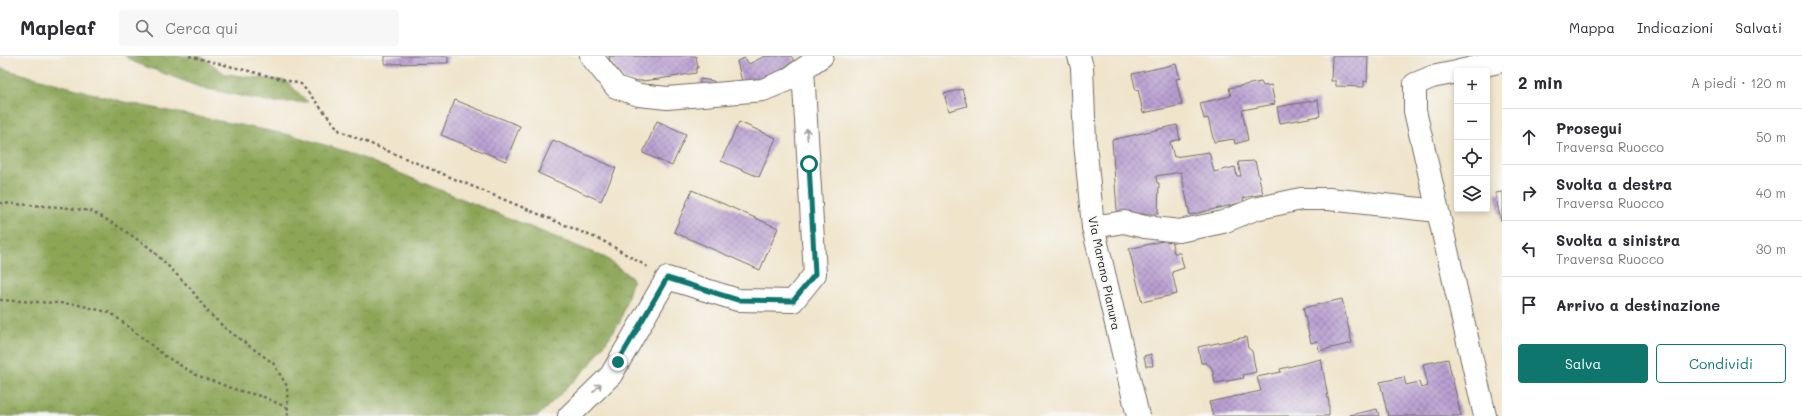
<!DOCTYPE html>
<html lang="it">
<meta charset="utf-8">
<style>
:root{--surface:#fff;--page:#f7f7f7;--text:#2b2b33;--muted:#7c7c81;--line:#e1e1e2;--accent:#0f766e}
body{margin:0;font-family:Mali,sans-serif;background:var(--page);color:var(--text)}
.controls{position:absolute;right:12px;top:12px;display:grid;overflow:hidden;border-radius:4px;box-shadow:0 2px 6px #0003}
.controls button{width:36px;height:36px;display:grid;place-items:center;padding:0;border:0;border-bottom:1px solid var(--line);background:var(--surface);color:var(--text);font:20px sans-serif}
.stop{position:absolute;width:12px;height:12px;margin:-9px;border:3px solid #0f766e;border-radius:50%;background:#fff}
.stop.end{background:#0f766e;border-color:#fff;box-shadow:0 1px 4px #0008}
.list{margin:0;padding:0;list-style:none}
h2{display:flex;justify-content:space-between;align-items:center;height:52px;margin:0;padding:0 16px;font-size:17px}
h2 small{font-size:13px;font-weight:400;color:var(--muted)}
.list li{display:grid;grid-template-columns:26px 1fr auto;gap:12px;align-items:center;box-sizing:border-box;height:56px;padding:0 16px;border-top:1px solid var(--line)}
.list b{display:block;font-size:15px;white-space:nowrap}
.list p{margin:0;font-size:13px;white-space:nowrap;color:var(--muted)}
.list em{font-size:13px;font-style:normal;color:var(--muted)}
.actions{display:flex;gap:8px;padding:12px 16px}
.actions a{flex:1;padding:9px 0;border:1px solid var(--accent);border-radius:4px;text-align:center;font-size:14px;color:var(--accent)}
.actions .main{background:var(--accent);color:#fff}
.icon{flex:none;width:22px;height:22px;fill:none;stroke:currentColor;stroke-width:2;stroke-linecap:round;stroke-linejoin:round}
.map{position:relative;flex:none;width:1502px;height:360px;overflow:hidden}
header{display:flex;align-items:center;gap:24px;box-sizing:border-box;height:56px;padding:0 20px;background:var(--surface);border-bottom:1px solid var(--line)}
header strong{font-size:19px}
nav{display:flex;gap:22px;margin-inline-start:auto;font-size:14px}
.search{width:280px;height:36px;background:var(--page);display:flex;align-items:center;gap:10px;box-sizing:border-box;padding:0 14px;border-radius:4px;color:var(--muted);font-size:15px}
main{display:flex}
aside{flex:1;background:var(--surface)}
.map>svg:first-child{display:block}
.forest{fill:url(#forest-crowns);stroke:#5c6841}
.building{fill:url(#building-cross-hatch)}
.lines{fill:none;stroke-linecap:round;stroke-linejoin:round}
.minor-casing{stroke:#706c63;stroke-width:24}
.tertiary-casing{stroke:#706c63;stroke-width:24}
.path{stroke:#706c63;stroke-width:2.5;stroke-dasharray:3 3;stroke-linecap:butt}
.minor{stroke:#fff;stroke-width:22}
.tertiary{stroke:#fff;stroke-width:22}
.oneway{stroke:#a0a0a0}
.route{stroke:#0f766e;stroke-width:5}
.labels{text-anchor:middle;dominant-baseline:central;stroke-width:3;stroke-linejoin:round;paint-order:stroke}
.street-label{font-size:12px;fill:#2b2b2b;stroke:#f6f6f2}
</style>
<header>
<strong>Mapleaf</strong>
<div class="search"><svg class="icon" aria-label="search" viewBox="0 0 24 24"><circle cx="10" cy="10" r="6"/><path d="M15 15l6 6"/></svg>Cerca qui</div>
<nav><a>Mappa</a><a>Indicazioni</a><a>Salvati</a></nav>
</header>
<main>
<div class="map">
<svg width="1502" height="360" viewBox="0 0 1502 360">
<defs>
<pattern id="forest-crowns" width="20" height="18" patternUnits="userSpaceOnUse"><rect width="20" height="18" fill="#8ca657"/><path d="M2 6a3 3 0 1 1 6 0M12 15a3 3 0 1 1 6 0" fill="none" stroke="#738748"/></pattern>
<pattern id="building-cross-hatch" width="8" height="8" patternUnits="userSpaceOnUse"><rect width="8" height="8" fill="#b99fd1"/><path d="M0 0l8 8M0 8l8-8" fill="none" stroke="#9782aa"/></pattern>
</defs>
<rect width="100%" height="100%" fill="#f6f6f2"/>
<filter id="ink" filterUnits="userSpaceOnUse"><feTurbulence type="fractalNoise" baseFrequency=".025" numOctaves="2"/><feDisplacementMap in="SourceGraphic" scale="8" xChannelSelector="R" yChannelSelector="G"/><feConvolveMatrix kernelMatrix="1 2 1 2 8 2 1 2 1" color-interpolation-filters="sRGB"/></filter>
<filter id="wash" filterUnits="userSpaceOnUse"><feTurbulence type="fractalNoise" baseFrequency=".012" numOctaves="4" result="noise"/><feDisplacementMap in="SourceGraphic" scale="16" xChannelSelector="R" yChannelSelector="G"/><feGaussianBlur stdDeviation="0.9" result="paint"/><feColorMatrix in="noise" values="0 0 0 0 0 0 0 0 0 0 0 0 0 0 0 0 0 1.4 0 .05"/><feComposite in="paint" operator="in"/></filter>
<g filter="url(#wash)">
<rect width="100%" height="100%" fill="#f0e4cb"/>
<!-- forest -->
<path class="forest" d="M125,0H201L225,18L286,25L308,46H271L202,32L134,6Z
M0,12L124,46L295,80L348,96L606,202L633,223L620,266L589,310L538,360H0Z"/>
<g id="blocks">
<!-- building -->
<path class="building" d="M385,0H448V7L385,8Z
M609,0H696L698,12H696V17L659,23L642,25L625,24L610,5Z
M765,0H791L797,9L743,30L737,5L745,2L749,8Z
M1332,0H1368L1367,26L1364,25V31L1336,30V25H1331Z
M1176,8L1180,22L1176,23L1182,49L1143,57L1138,33L1136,35L1132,18Z
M700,23L714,25L713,36H700Z
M1261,26L1263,30L1271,29L1275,48L1242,54L1248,84L1235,88L1234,83L1214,86L1208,62L1204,63L1200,47L1231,40L1229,32Z
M962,33L967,50L949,55L944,38Z
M455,44L520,70L506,105L441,79Z
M1318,44L1320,60L1280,67L1277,51Z
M657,65L686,78L672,110L643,97Z
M739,66L776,82L759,121L721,105Z
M1177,69L1180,83L1170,86L1174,101L1209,96L1214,116L1235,111L1237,120H1241L1238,106L1255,105L1263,138L1243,142L1244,146L1190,159L1181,116L1156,120L1157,127H1159L1158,158H1120V155H1117L1112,84Z
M553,84L616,112L601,145L538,117Z
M692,134L778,172L760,214L674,176Z
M1502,136V165H1501L1495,137Z
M1171,183L1174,197H1180L1184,212L1172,216L1177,238L1142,246L1129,193Z
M1342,243L1352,287L1319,295L1317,285L1311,287L1303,252Z
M1246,281L1248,292L1252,295L1256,316L1243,319L1244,322L1215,327L1212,312L1206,307H1201L1198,291Z
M1151,298L1153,310H1146L1144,300Z
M1321,303L1329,347V360H1213L1209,346L1261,335L1257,321L1281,316L1280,313Z
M1448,303L1461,360H1388L1380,326L1404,321L1406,329L1419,326L1421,332L1428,330L1423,308Z
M1377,353L1379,360H1350V359Z"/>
</g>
</g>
<g filter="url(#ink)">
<use href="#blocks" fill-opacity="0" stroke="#706c63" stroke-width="1"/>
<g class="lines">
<defs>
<path id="minor" d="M591,0L616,31L639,39L667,42L763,34L787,24L822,0
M1460,15L1502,5
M1457,16L1432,21L1415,28V55L1485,360
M1093,171L1124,166L1145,171L1179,175L1223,166L1255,153L1301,143H1329L1438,155
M569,360L611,319L667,222L738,244L793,245L815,218L803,13"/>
<path id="tertiary" d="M1079,0L1082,11L1085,86L1093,171L1138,360"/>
</defs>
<!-- minor casing -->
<use href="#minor" class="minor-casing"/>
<!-- tertiary casing -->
<use href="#tertiary" class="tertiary-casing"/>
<!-- path -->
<path class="path" d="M189,0L301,28L340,75L603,185L648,211
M0,147L60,151L91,155L116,169L150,192L190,232L209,257L226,273L273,307L287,330L288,360
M0,244L75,248L111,257L165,300L196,319L237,334L264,341L288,352"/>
<!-- minor -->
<use href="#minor" class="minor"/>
<!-- tertiary -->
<use href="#tertiary" class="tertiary"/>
</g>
<!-- one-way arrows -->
<defs><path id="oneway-shaft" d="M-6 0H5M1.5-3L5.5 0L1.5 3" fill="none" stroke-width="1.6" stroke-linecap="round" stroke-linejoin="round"/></defs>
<g class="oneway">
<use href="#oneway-shaft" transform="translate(807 78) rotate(-94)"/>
<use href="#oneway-shaft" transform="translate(597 332) rotate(-45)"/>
</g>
</g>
<g class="lines" filter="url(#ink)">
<!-- route -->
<path class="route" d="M618,306L667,222L738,244L793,245L815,218L809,108"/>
</g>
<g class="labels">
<!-- street labels -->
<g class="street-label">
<text transform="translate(1105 217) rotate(78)">Via Marano Pianura</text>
</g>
</g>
</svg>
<div class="controls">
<button>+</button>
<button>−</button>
<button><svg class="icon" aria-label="locate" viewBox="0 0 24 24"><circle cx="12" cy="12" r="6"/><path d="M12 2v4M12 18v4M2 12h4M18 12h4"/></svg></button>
<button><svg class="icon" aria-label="layers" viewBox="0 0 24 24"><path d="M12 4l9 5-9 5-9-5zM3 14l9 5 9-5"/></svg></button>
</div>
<div class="stop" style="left:809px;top:108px"></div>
<div class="stop end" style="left:618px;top:306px"></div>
</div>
<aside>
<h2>2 min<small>A piedi · 120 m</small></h2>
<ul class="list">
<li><svg class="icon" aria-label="ahead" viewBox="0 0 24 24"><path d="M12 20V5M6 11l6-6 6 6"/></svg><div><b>Prosegui</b><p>Traversa Ruocco</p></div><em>50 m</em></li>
<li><svg class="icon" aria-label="right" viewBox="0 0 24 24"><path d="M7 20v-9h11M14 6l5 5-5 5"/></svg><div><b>Svolta a destra</b><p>Traversa Ruocco</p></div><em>40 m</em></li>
<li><svg class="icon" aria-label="left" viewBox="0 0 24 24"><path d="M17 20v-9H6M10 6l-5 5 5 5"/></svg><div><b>Svolta a sinistra</b><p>Traversa Ruocco</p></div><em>30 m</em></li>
<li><svg class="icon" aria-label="arrive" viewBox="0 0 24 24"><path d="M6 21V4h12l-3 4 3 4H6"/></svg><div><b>Arrivo a destinazione</b></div></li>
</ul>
<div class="actions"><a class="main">Salva</a><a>Condividi</a></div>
</aside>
</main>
